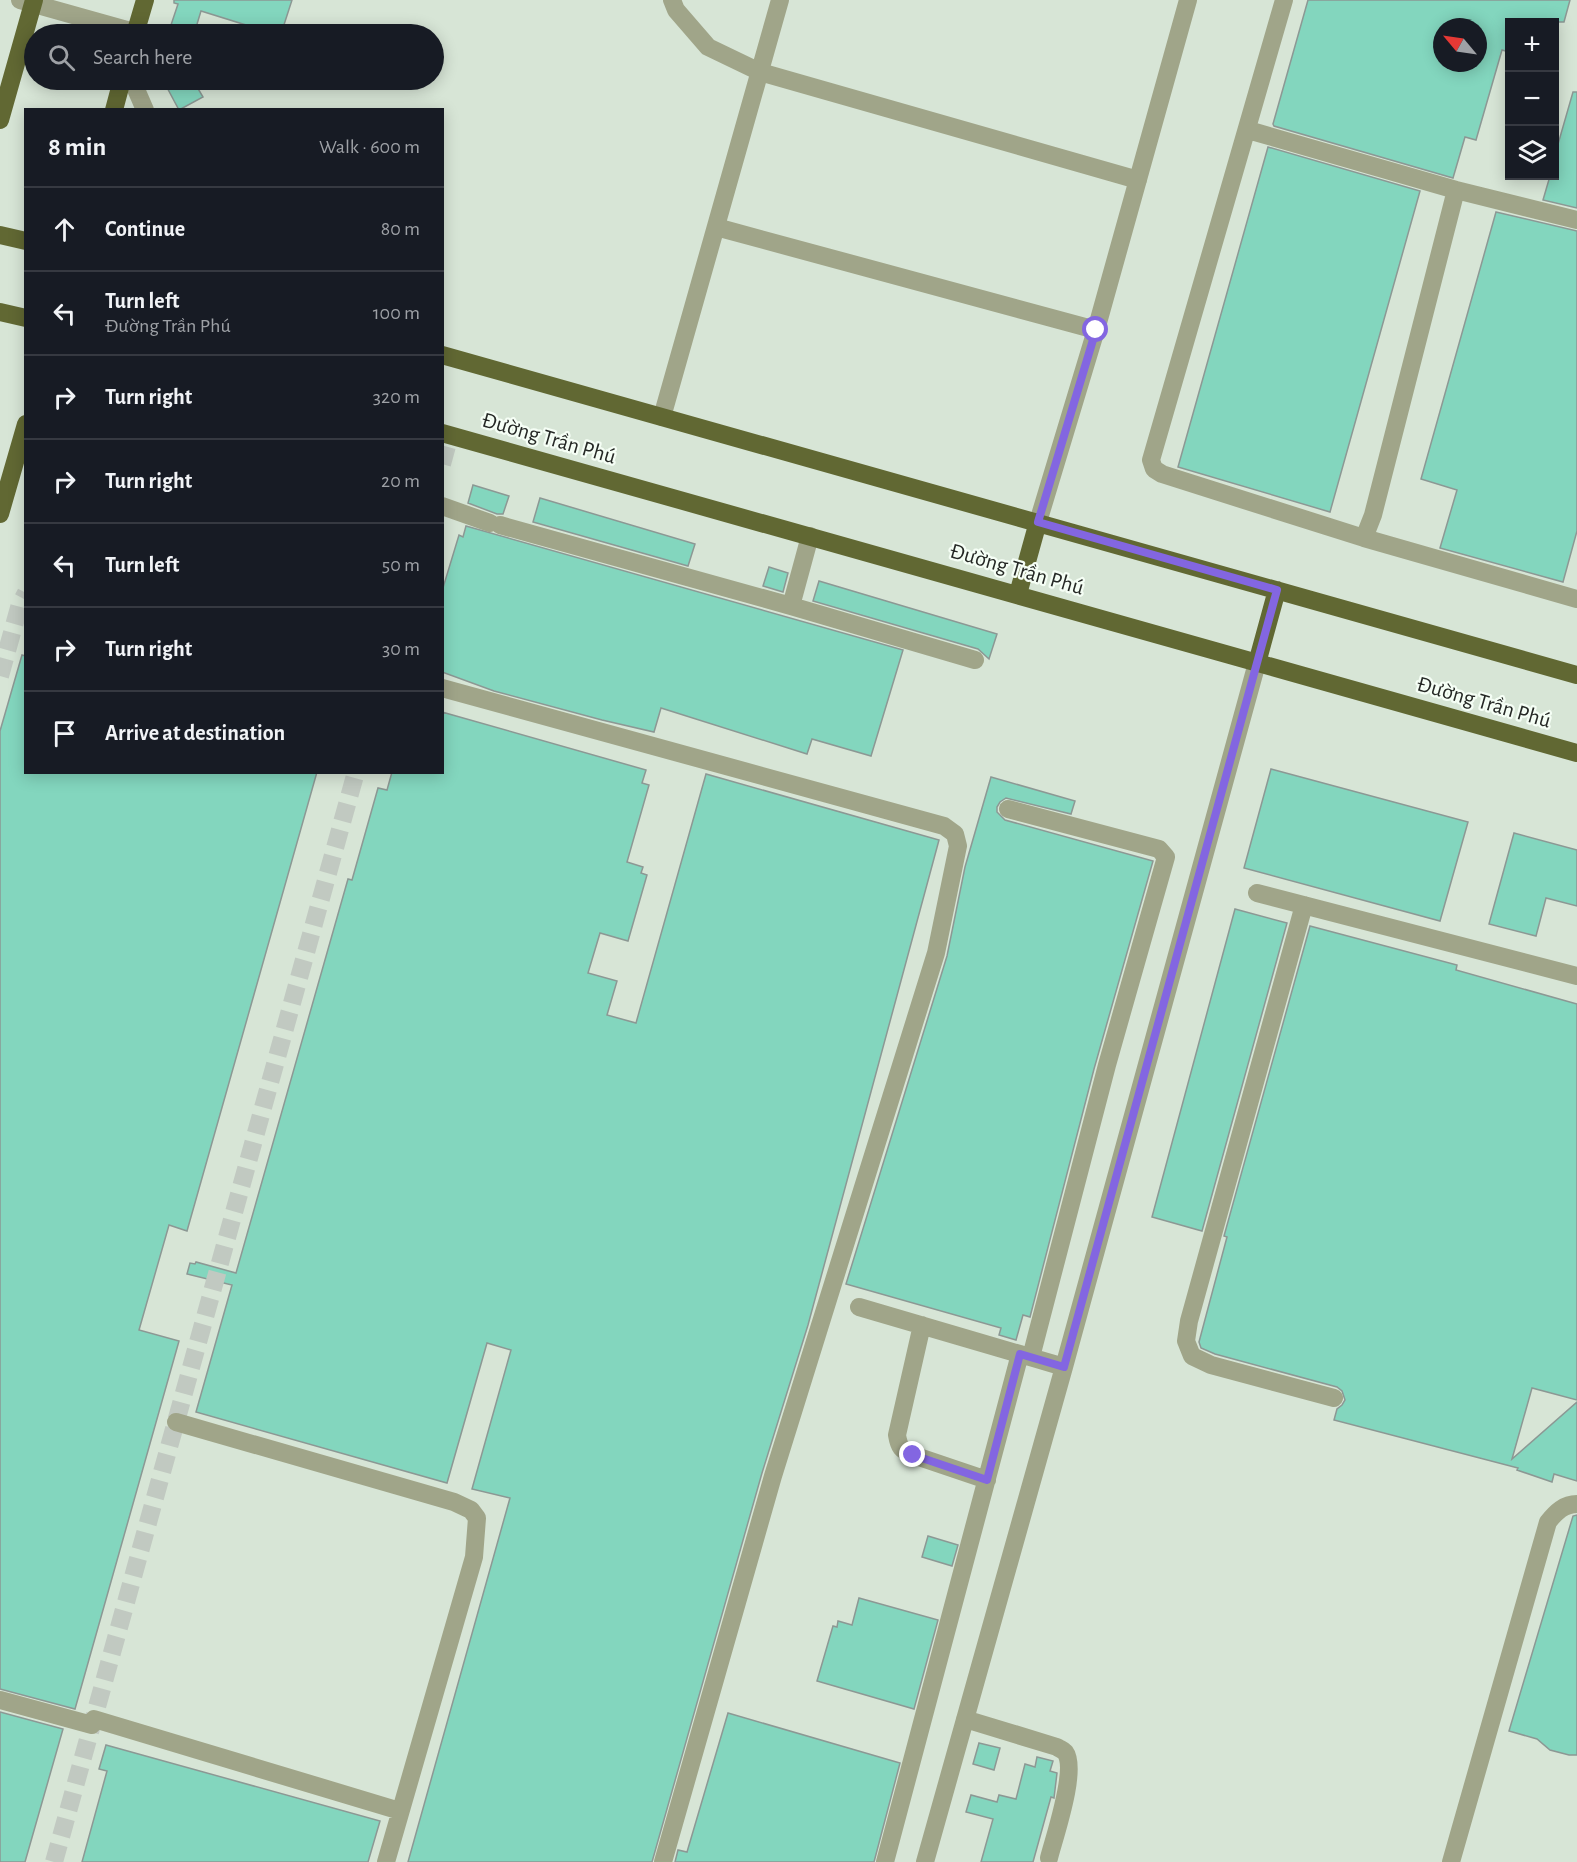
<!DOCTYPE html>
<meta charset="utf-8">
<style>
:root{--surface:#171b24;--page:#242831;--text:#f1f3f6;--muted:#9ea1a6;--line:#363941}
body{margin:0;font-family:"Alegreya Sans",sans-serif;background:var(--page);color:var(--text)}
.controls{position:absolute;right:18px;top:18px;display:grid;overflow:hidden;border-radius:0px;box-shadow:0 3px 15px #0003}
.controls button{width:54px;height:54px;display:grid;place-items:center;padding:0;border:0;border-bottom:2px solid var(--line);background:var(--surface);color:var(--text);font:30px sans-serif}
.compass{position:absolute;left:1433px;top:18px;width:54px;height:54px;border-radius:50%;background:var(--surface);box-shadow:0 3px 15px #0003;rotate:299deg}
.stop{position:absolute;width:18px;height:18px;margin:-14px;border:4px solid #8366e1;border-radius:50%;background:#fff}
.stop.end{background:#8366e1;border-color:#fff;box-shadow:0 2px 6px #0008}
.list{margin:0;padding:0;list-style:none}
h2{display:flex;justify-content:space-between;align-items:center;height:78px;margin:0;padding:0 24px;font-size:26px}
h2 small{font-size:20px;font-weight:400;color:var(--muted)}
.list li{display:grid;grid-template-columns:39px 1fr auto;gap:18px;align-items:center;box-sizing:border-box;height:84px;padding:0 24px;border-top:2px solid var(--line)}
.list b{display:block;font-size:22px;white-space:nowrap}
.list p{margin:0;font-size:20px;white-space:nowrap;color:var(--muted)}
.list em{font-size:20px;font-style:normal;color:var(--muted)}
.icon{flex:none;width:33px;height:33px;fill:none;stroke:currentColor;stroke-width:2;stroke-linecap:round;stroke-linejoin:round}
.map{position:relative;flex:none;width:1577px;height:1862px;overflow:hidden}
.search{position:absolute;background:var(--surface);box-shadow:0 3px 15px #0003;left:24px;top:24px;width:420px;height:66px;display:flex;align-items:center;gap:15px;box-sizing:border-box;padding:0 21px;border-radius:33px;color:var(--muted);font-size:22px}
.panel{position:absolute;background:var(--surface);box-shadow:0 3px 15px #0003;left:24px;top:108px;width:420px;height:666px;border-radius:0px}
.map>svg:first-child{display:block}
.built{fill:#d7e5d6;fill-rule:evenodd}
.building{fill:#83d6be;stroke:#8c9894;stroke-width:1.5;fill-rule:evenodd}
.lines{fill:none;stroke-linecap:round;stroke-linejoin:round}
.minor-tunnel{stroke:#c1c9c1;stroke-width:18;stroke-dasharray:18 9;stroke-linecap:butt}
.minor{stroke:#a0a589;stroke-width:18}
.major{stroke:#616833;stroke-width:18}
.route{stroke:#8366e1;stroke-width:8}
.labels{text-anchor:middle;dominant-baseline:central;stroke-width:4.5;stroke-linejoin:round;paint-order:stroke}
.street-label{font-size:22px;fill:#252825;stroke:#f5fef5}
</style>
<div class="map">
<svg width="1577" height="1862" viewBox="0 0 1577 1862">
<rect width="100%" height="100%" fill="#e8f1e8"/>
<!-- built -->
<path class="built" d="M0,0H1577V1862H0ZM1510,22H1554V176H1510ZM1442,27H1478V63H1442ZM34,34H434V80H34ZM26,110H442V772H26Z"/>
<!-- building -->
<path class="building" d="M174,0H292L281,34H275L201,11L194,34H168L178,4L174,3Z
M1308,0H1570L1564,22H1509V52L1502,50L1476,140L1465,137L1453,178L1274,126L1273,124ZM1442,27H1478V63H1442Z
M163,80H193L203,97L179,110Z
M1573,92H1577V208L1543,200L1550,176H1554V158Z
M1268,147L1420,191L1330,512L1178,467Z
M1496,212L1577,231V531L1563,582L1440,548L1457,490L1421,479Z
M473,485L509,496L503,514H497L468,503Z
M540,498L695,544L688,566L533,522Z
M466,526L903,650L871,756L812,739L807,754L661,708L654,732L602,720L494,691L442,672V591L459,535L463,537Z
M769,567L788,573L783,592L763,586Z
M819,581L997,634L989,659L978,649L813,601Z
M22,655L26,656V772H317L187,1231L169,1225L139,1330L179,1341L75,1709L0,1689V731Z
M442,712L646,770L642,783L649,785L627,862L643,867L641,873L647,875L628,941L600,933L588,973L617,981L607,1015L636,1023L706,774L939,840L808,1325L762,1473L652,1862H408L510,1498L472,1489L511,1350L487,1343L447,1483L196,1412L232,1285L187,1274L190,1263L195,1264L196,1262L236,1273L348,879L352,880L378,788L387,790L392,772H442Z
M1271,769L1468,822L1440,921L1244,868Z
M991,777L1075,801L1071,814L1006,798L1000,802L997,807V812L1005,820L1153,861L1094,1069L1030,1317L1023,1315L1016,1340L999,1335L1001,1328L846,1284L947,956L965,867Z
M1514,833L1577,850V906L1546,898L1536,936L1489,924Z
M1235,909L1287,923L1202,1231L1152,1217Z
M1310,926L1457,965L1456,970L1577,1004V1400L1532,1388L1512,1459L1577,1402V1481L1554,1474L1552,1482L1517,1470L1518,1468L1334,1420L1337,1409L1342,1405L1345,1400L1342,1391L1337,1387L1215,1354L1201,1348L1199,1342L1227,1237L1224,1236Z
M1577,1515V1755H1569L1550,1750L1537,1739L1509,1731L1573,1516Z
M928,1536L958,1545L952,1566L922,1557Z
M859,1598L938,1620L914,1709L817,1681L833,1626L837,1627L838,1621L852,1625Z
M0,1712L63,1729L25,1862H0Z
M728,1713L900,1763L874,1862H675L678,1850L687,1852Z
M979,1743L1000,1748L994,1770L973,1764Z
M106,1745L380,1821L368,1862H82L107,1771L99,1769Z
M1037,1757L1053,1761L1050,1771L1057,1773L1054,1798L1051,1797L1033,1862H981L993,1819L966,1812L971,1795L997,1802L999,1795L1016,1799L1025,1764L1035,1767Z"/>
<g class="lines">
<!-- minor-tunnel -->
<path class="minor-tunnel" d="M442,464L450,435
M0,676L20,604L26,593
M54,1862L356,772"/>
<!-- minor -->
<path class="minor" d="M20,0L141,34
M672,0L676,10L708,47L760,72L1138,180
M1284,0L1151,460L1154,469L1162,474L1364,538L1373,515L1456,190
M132,80L145,110
M1248,130L1456,190L1577,220
M716,227L1096,330
M662,417L780,0
M442,506L490,523
M1038,522L1096,330L1188,0
M500,525L791,606L975,660
M1364,538L1577,599
M791,606L810,536
M442,688L944,826L955,834L958,846L936,953L773,1476L663,1862
M1008,809L1159,849L1166,857L1107,1065L1031,1357
M1257,893L1577,976
M1304,905L1189,1321L1186,1341L1192,1356L1211,1365L1334,1398
M859,1307L1064,1367
M922,1325L897,1435C899,1447 901,1450 913,1455L987,1480
M176,1422L454,1502L471,1510L477,1518L474,1557L386,1862
M0,1700L92,1725
M94,1719L400,1811
M965,1719L1057,1747C1060,1749 1063,1750 1065,1752C1078,1769 1054,1838 1049,1858
M885,1862L1020,1354
M925,1862L1064,1367L1257,663
M1451,1862L1548,1522C1556,1512 1564,1504 1577,1504"/>
<!-- major -->
<path class="major" d="M135,34L145,0
M114,110L122,80
M0,120L34,0
M0,235L26,241
M0,312L26,318
M442,355L1577,675
M442,433L1577,753
M0,514L26,424
M1018,594L1038,522
M1257,663L1277,590"/>
</g>
<g class="lines">
<!-- route -->
<path class="route" d="M913,1455L987,1480L1020,1354L1064,1367L1277,590L1038,522L1096,330"/>
</g>
<g class="labels">
<!-- street labels -->
<g class="street-label">
<text transform="translate(549 438) rotate(16)">Đường Trần Phú</text>
<text transform="translate(1017 569) rotate(16)">Đường Trần Phú</text>
<text transform="translate(1484 702) rotate(16)">Đường Trần Phú</text>
</g>
</g>
</svg>
<div class="controls">
<button>+</button>
<button>−</button>
<button><svg class="icon" aria-label="layers" viewBox="0 0 24 24"><path d="M12 4l9 5-9 5-9-5zM3 14l9 5 9-5"/></svg></button>
</div>
<svg class="compass" viewBox="-18 -18 36 36"><path d="M0-13l5 13h-10z" fill="#e53935"/><path d="M0 13l5-13h-10z" fill="#9ea1a6"/></svg>
<div class="stop" style="left:1096px;top:330px"></div>
<div class="stop end" style="left:913px;top:1455px"></div>
<div class="search"><svg class="icon" aria-label="search" viewBox="0 0 24 24"><circle cx="10" cy="10" r="6"/><path d="M15 15l6 6"/></svg>Search here</div>
<section class="panel">
<h2>8 min<small>Walk · 600 m</small></h2>
<ul class="list">
<li><svg class="icon" aria-label="ahead" viewBox="0 0 24 24"><path d="M12 20V5M6 11l6-6 6 6"/></svg><div><b>Continue</b></div><em>80 m</em></li>
<li><svg class="icon" aria-label="left" viewBox="0 0 24 24"><path d="M17 20v-9H6M10 6l-5 5 5 5"/></svg><div><b>Turn left</b><p>Đường Trần Phú</p></div><em>100 m</em></li>
<li><svg class="icon" aria-label="right" viewBox="0 0 24 24"><path d="M7 20v-9h11M14 6l5 5-5 5"/></svg><div><b>Turn right</b></div><em>320 m</em></li>
<li><svg class="icon" aria-label="right" viewBox="0 0 24 24"><path d="M7 20v-9h11M14 6l5 5-5 5"/></svg><div><b>Turn right</b></div><em>20 m</em></li>
<li><svg class="icon" aria-label="left" viewBox="0 0 24 24"><path d="M17 20v-9H6M10 6l-5 5 5 5"/></svg><div><b>Turn left</b></div><em>50 m</em></li>
<li><svg class="icon" aria-label="right" viewBox="0 0 24 24"><path d="M7 20v-9h11M14 6l5 5-5 5"/></svg><div><b>Turn right</b></div><em>30 m</em></li>
<li><svg class="icon" aria-label="arrive" viewBox="0 0 24 24"><path d="M6 21V4h12l-3 4 3 4H6"/></svg><div><b>Arrive at destination</b></div></li>
</ul>
</section>
</div>
